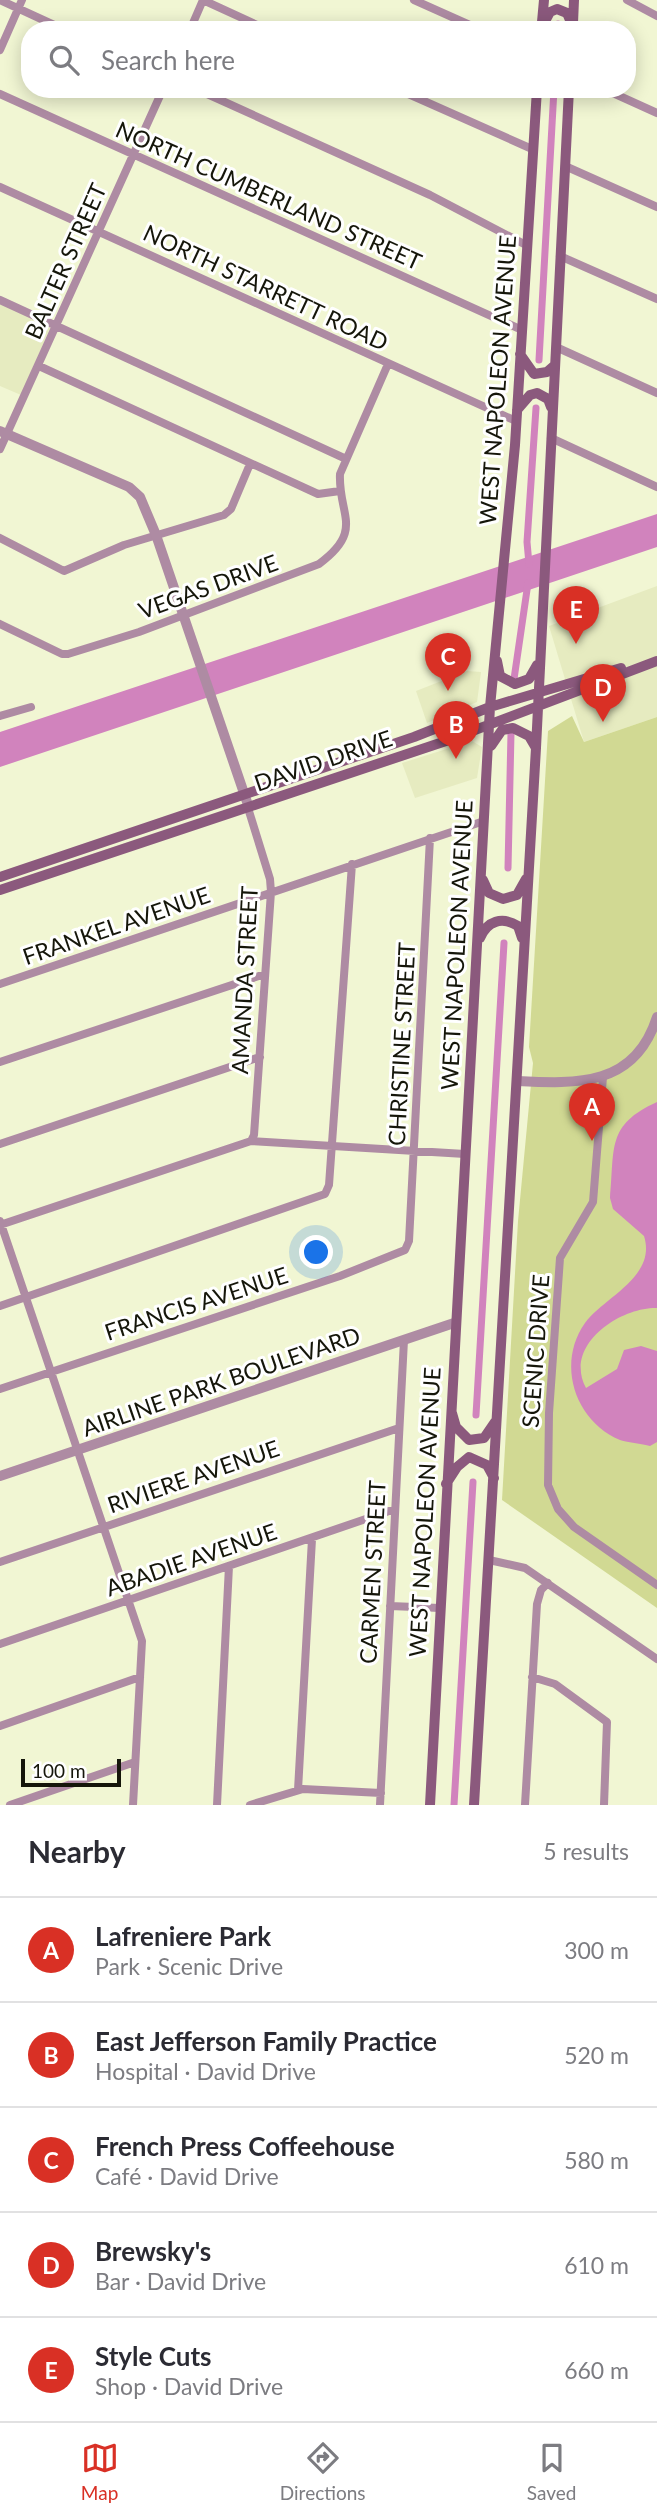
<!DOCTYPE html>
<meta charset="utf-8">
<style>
:root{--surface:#fff;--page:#f2f2f3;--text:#2b2b33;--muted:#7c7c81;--line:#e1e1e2;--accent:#d93025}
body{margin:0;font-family:Lato,sans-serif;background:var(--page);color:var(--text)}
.scale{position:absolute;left:21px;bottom:18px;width:100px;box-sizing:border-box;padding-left:7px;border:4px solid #15160a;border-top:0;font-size:19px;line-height:24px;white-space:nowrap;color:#15160a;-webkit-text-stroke:5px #fff;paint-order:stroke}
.you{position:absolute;left:317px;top:1253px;width:24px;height:24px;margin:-18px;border:5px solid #fff;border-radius:50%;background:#1a73e8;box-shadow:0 0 0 10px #1a73e833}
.badge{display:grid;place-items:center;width:46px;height:46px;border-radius:50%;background:var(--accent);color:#fff;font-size:23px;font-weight:700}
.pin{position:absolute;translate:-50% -58px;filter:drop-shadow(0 2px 4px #0008)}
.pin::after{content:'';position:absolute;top:37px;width:24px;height:21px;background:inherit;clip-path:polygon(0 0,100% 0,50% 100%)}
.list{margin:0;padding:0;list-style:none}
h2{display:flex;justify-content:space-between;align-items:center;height:91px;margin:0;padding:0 28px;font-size:30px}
h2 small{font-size:23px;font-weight:400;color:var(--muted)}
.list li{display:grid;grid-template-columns:46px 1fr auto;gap:21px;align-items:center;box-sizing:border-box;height:105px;padding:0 28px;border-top:2px solid var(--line)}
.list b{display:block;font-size:26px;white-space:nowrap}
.list p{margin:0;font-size:23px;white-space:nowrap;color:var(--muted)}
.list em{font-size:23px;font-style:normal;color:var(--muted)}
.icon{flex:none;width:38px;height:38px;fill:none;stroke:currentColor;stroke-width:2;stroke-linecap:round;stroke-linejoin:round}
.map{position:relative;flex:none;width:657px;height:1805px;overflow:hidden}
.search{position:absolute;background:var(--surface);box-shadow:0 4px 18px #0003;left:21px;right:21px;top:21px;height:77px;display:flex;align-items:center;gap:18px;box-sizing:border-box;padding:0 24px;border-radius:28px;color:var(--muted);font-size:26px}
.sheet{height:616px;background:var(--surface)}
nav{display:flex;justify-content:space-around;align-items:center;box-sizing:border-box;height:98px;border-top:2px solid var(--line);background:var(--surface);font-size:19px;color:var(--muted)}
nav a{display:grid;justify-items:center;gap:4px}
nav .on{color:var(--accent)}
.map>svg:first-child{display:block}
.built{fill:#e6ebc0}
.green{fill:#d1d993}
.water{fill:#d183bd}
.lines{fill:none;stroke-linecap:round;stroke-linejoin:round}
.canal{stroke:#d183bd;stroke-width:7}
.minor{stroke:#ae8ba3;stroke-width:8}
.tertiary{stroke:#ae8ba3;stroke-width:10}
.secondary{stroke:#8b597d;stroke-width:10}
.labels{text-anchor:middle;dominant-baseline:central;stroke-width:6;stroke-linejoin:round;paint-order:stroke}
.street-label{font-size:23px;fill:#15160a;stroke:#fff}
</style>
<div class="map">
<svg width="657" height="1805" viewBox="0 0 657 1805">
<rect width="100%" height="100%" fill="#f1f6d3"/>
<!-- built -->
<path class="built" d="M0,302L51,326L21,395L0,386Z
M657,586V717L584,742L549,626Z
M467,671L481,672L477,702L427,723L416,691Z
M472,741L482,747L477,778L415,798L402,763Z"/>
<!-- green -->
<path class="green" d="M572,716L584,742L657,717V1608L502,1500L518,1221L533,1063L529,1047L548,731Z"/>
<!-- water -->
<path class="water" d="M657,514V547L0,767V732Z
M657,1102V1308C620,1307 563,1345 586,1388L617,1369L624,1350L641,1346L657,1351V1442L650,1446C643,1444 625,1442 620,1440C575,1421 556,1364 585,1323C604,1297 657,1277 644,1236L613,1209L610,1198C615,1148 606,1125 657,1102Z"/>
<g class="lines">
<!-- canal -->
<path class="canal" d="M558,30V24
M539,360L554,89
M529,564L527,542L536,408
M514,679L528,583
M508,868L511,733
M476,1415L504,943
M454,1805L473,1482"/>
<!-- minor -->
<path class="minor" d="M0,0L65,30
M203,0L268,30
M414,0L481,30
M627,0L657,16
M190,30L203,0
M0,50L22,0
M196,89L430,195L526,245
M397,89L532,149
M604,89L657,113
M0,94L522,330
M565,166L657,207
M0,187L516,421
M560,256L657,299
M0,300L344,458
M556,347L657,393
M39,366L318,494L340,491
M551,438L657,487
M0,449L163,89
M0,538L64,571L124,545L224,515L231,509L250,464
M0,624L62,654H68L139,632L319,564C365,530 338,515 340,474L388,364
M0,716L31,707
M248,808L270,879L271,892L254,1135L251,1141
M0,984L484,821
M0,1062L265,974
M603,1077L593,1202L560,1258L549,1413L548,1485L558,1509L574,1527L657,1585
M0,1144L260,1057
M0,1221L142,1641L133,1805
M0,1225L251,1141L465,1154
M0,1306L325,1194L329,1185L352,864
M0,1389L340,1276L405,1250L409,1241L430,838
M489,1560L525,1568L657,1659
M0,1562L399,1428
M390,1606L440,1608
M0,1644L395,1509
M532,1677L555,1684L607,1722L604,1805
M0,1726L140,1677
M298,1790L312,1539
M10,1805L135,1762
M217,1805L229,1566
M250,1805L303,1789L381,1793
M380,1805L404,1340
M525,1805L537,1604L541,1590L548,1583"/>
<!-- tertiary -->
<path class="tertiary" d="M0,431L129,487L140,497L156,535L247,802
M517,1081C577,1084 635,1087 657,1017
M0,1476L454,1323"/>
<!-- secondary -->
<path class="secondary" d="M542,22L544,0
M573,23L574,0
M542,27L550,12L557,9L567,13L573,27
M520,354L534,374L547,372L555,365
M517,410L530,395L537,393L548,399L551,407
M497,661L500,676L515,684L529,679L537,665
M491,746L502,730L513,728L529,736L536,748
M0,877L414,737L490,707L621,668
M483,880L489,893L503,899L517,895L526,879
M0,890L446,741L657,661
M480,938C487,921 502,916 518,926L522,938
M452,1413L456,1427L469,1440L484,1438L495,1422
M446,1484L457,1467L469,1457L487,1465L494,1478
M430,1805L490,707L515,445L537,89
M474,1805L536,748L569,89"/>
</g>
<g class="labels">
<!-- street labels -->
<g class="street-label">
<text transform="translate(269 195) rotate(24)">NORTH CUMBERLAND STREET</text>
<text transform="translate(65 261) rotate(-66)">BALTER STREET</text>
<text transform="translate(266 287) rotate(25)">NORTH STARRETT ROAD</text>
<text transform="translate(497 380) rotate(-86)">WEST NAPOLEON AVENUE</text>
<text transform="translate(208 586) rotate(-20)">VEGAS DRIVE</text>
<text transform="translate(323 760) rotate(-19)">DAVID DRIVE</text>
<text transform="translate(116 925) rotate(-19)">FRANKEL AVENUE</text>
<text transform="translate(456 945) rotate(-87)">WEST NAPOLEON AVENUE</text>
<text transform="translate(244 980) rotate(-87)">AMANDA STREET</text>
<text transform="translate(401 1044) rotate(-87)">CHRISTINE STREET</text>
<text transform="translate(196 1303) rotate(-18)">FRANCIS AVENUE</text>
<text transform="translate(535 1351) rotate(-86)">SCENIC DRIVE</text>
<text transform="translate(221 1381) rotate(-19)">AIRLINE PARK BOULEVARD</text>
<text transform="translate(193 1476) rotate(-19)">RIVIERE AVENUE</text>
<text transform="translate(424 1512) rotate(-87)">WEST NAPOLEON AVENUE</text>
<text transform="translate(191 1559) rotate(-19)">ABADIE AVENUE</text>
<text transform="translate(372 1572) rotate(-87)">CARMEN STREET</text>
</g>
</g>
</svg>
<div class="scale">100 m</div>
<div class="you"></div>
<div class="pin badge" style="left:592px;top:1141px">A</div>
<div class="pin badge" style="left:456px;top:759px">B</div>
<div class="pin badge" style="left:448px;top:691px">C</div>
<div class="pin badge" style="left:603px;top:722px">D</div>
<div class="pin badge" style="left:576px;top:644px">E</div>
<div class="search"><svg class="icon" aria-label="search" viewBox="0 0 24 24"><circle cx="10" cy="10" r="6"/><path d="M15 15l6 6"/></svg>Search here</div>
</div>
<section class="sheet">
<h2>Nearby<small>5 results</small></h2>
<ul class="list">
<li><span class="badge">A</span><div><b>Lafreniere Park</b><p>Park · Scenic Drive</p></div><em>300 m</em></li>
<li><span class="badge">B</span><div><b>East Jefferson Family Practice</b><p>Hospital · David Drive</p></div><em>520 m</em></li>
<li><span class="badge">C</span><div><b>French Press Coffeehouse</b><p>Café · David Drive</p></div><em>580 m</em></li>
<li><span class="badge">D</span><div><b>Brewsky's</b><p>Bar · David Drive</p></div><em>610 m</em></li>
<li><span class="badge">E</span><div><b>Style Cuts</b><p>Shop · David Drive</p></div><em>660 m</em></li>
</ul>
</section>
<nav>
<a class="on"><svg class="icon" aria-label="map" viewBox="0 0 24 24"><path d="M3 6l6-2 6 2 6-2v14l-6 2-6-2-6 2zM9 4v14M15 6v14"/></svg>Map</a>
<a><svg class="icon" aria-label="directions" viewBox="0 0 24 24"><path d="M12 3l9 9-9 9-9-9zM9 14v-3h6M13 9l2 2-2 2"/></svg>Directions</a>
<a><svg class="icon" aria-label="saved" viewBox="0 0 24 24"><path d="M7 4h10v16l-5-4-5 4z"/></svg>Saved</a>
</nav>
